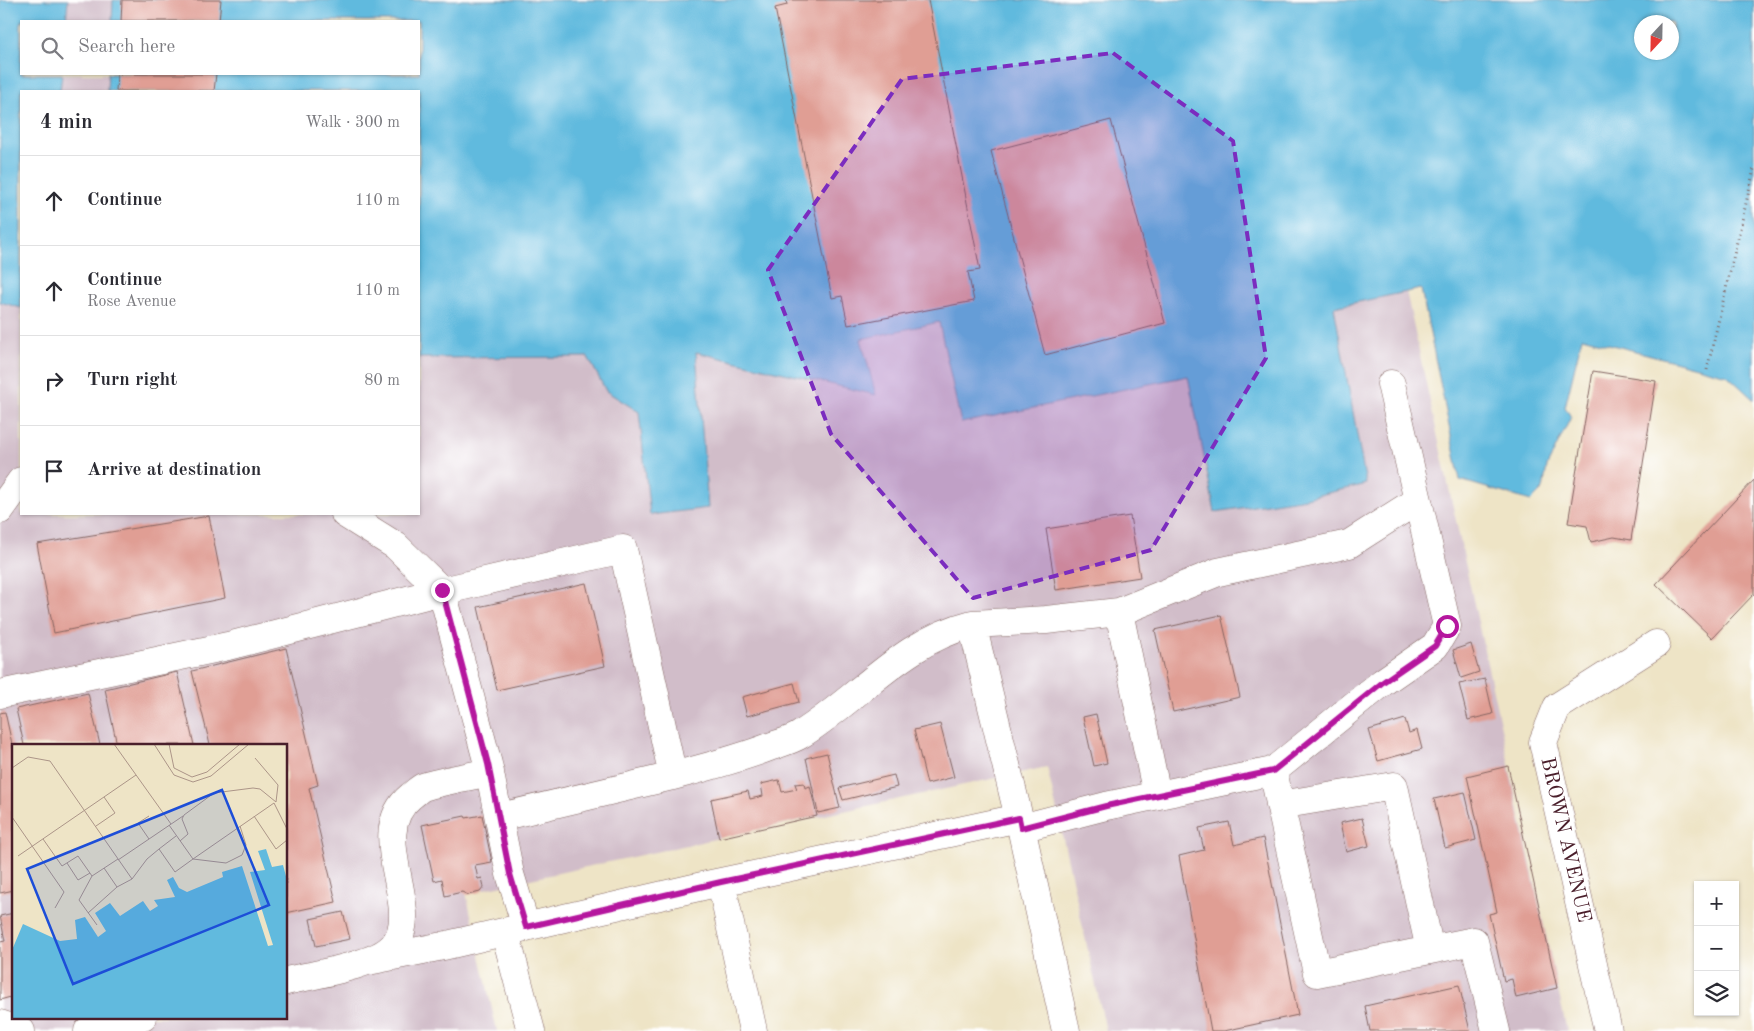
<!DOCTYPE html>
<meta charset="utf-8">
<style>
:root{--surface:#fff;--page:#f2f2f3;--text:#2b2b33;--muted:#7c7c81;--line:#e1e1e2}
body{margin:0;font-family:"Old Standard TT",serif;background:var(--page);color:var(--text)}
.controls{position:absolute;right:15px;bottom:15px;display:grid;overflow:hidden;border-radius:0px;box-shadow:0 1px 4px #0004}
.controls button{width:45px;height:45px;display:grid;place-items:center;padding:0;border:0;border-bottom:1px solid var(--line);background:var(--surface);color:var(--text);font:25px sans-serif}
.compass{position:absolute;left:1634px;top:15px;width:45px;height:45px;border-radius:50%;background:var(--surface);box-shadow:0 1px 4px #0004;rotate:202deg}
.stop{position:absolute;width:15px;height:15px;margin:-11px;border:4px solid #b5179e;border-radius:50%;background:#fff}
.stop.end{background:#b5179e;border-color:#fff;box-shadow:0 1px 5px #0008}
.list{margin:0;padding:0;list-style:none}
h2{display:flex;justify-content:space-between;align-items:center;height:65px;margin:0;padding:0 20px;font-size:21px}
h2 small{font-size:16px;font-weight:400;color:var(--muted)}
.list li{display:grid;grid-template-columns:32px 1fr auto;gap:15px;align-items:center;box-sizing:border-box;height:90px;padding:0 20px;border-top:1px solid var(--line)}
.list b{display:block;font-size:19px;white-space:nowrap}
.list p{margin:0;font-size:16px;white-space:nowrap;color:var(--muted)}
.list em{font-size:16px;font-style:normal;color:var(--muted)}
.icon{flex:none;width:28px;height:28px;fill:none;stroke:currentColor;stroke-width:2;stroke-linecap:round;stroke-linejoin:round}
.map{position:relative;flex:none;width:1754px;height:1031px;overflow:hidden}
.search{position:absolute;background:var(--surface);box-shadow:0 1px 4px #0004;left:20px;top:20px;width:400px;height:55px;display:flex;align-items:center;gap:12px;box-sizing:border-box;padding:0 18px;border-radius:0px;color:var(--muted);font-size:19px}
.panel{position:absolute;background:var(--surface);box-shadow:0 1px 4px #0004;left:20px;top:90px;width:400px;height:425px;border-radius:0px}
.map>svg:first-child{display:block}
.industrial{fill:#d1bdc9;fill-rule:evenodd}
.water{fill:#61bade;stroke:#566c84;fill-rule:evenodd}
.building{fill:#e09e94}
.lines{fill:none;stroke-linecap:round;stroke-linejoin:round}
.minor-casing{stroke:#836461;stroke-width:29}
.path{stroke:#836461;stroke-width:3;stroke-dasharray:1 4;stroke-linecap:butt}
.minor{stroke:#fff;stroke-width:28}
.route{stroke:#b5179e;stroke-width:6}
.marked{fill:#7b2cbf;fill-opacity:0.2;stroke:#7b2cbf;stroke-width:4;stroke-dasharray:10 6;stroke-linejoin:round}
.labels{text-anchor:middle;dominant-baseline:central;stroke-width:4;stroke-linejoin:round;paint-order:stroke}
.street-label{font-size:20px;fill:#4a1f2b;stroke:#fff}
.inset-road{fill:none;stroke:#ac9588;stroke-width:1}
.view{fill:#1d4ed8;fill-opacity:0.15;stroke:#1d4ed8;stroke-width:2.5}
.inset-edge{fill:none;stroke:#4a1f2b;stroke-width:2.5}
</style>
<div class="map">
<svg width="1754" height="1031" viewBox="0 0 1754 1031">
<rect width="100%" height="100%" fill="#fff"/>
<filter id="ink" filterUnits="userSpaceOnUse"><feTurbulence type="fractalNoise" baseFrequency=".02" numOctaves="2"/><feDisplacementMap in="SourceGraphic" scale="10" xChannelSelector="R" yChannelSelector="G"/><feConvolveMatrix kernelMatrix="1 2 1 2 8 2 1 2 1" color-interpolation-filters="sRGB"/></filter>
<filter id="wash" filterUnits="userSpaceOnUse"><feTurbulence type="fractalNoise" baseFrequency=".0096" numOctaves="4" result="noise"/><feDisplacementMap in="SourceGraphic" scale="20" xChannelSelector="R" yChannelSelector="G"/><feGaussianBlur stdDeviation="1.12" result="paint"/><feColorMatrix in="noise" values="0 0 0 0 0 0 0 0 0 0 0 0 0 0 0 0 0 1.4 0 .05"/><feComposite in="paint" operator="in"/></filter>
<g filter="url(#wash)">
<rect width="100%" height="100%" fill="#eee4c6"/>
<!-- industrial -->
<path class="industrial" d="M0,0H1185L1357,66L1567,1031H1106L1047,767L466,893L497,1031H0ZM21,21H419V74H21ZM21,91H419V514H21ZM14,745H286V1017H14Z"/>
<!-- water -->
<path class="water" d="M0,0H68L66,21H21V74H62L60,91H21V308L0,302Z
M113,0H1754V400L1727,375L1582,337L1565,407L1571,417L1547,466L1543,489L1531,501L1460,480L1421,289L1334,307L1366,484L1306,498L1215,512L1188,376L961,423L939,322L861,339L876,395L696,352L708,508L650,515L639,412L606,391L588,357L419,358V91H107L108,74H419V21H112ZM1642,22H1672V52H1642Z"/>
<g id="blocks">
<!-- building -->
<path class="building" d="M122,0H221L219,21H121Z
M786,0H928L980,270L968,272L974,301L848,325L842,296L832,298L775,8L787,5Z
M117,74H216L214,91H116Z
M1111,120L1165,323L1045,355L991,151Z
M1593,371L1656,381L1631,540L1614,537L1591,542L1587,526L1568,523Z
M1754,480V594L1712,638L1656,584Z
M209,516L225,598L54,633L37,544Z
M1130,516L1140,577L1056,590L1046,529Z
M586,583L605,666L497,690L478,607Z
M1221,615L1240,697L1173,712L1155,630Z
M1471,644L1479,672L1461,678L1453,650Z
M286,648L318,785L309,788L336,902L286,913V745H210L192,671Z
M177,672L194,745H117L105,689Z
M1485,679L1493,714L1468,720L1459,684Z
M794,683L799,702L747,716L742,697Z
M88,693L100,745H24L16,709Z
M5,712L14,753V890L0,893V713Z
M1096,714L1107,763L1094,766L1083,717Z
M1405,719L1409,733L1417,730L1422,749L1378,761L1369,730Z
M940,724L954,777L927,784L914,730Z
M827,753L840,808L818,813L806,758Z
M1508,766L1557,988L1516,998L1512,979L1504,981L1489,914L1497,912L1467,776Z
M894,775L897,787L843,800L839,788Z
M779,780L782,792L797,789L795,784L804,783L805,788L810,786L817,816L719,838L711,799L748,791L750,799L763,796L761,784Z
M1465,792L1476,840L1445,848L1434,799Z
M482,815L492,862L475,865L478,879L482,878L484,887L480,892L468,895L462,892L445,896L442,879L434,881L422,825L465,816L466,818Z
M1362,818L1369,846L1346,852L1340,823Z
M1229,822L1234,845L1263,838L1298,1015L1224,1031H1211L1179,856L1204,850L1199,828Z
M343,912L350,939L316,946L310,919Z
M14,913V996L0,1000V942L5,941L0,916Z
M1459,985L1470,1031H1370L1365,1006Z"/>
</g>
</g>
<g filter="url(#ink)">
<use href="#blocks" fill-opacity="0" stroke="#836461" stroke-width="1"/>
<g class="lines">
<defs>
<path id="minor" d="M0,510L21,481
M345,514L396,546L442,591
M1119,612L1157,795
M972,624L1046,620L1119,612L1218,572L1349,544L1418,500
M0,694L228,646L442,591
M1273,771L1383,682L1435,646L1447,626L1391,384
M1280,805L1394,786L1430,950
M500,817L673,776
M1021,828L1106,806L1273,771L1317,973L1474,941L1496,1031
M721,882L753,1031
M526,927L510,874L488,764L442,591L623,549L673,776C707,767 739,759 772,746C781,743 792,740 800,735C861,697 901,642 972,624L1019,818L1066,1031
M505,932L531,1031
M373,960L443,946L707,885L1019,818
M286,981C312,975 377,965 393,946C426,909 363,835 411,796C415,793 419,789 423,787C444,780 468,777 490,772
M0,1024L21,1031
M88,1031L143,1017
M1608,1031L1543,742L1557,707L1656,644"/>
</defs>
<!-- minor casing -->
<use href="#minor" class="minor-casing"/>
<!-- path -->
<path class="path" d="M1707,370L1754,169"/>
<!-- minor -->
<use href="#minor" class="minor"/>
</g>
</g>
<g class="lines" filter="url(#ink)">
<!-- route -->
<path class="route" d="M442,590L488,764L510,874L526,927L721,882L1019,818L1021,828L1106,806L1273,771L1383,682L1435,646L1447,626"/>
</g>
<!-- marked area -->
<path class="marked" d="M1113,53L1233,141L1266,358L1151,550L973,598L831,434L768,270L902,79Z"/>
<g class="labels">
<!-- street labels -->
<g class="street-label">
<text transform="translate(1565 840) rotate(77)">BROWN AVENUE</text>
</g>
</g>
<!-- overview -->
<g transform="translate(12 744)">
<rect width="275" height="275" fill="#eee4c6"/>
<path d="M254,105L260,123L271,121L275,136V275H0V206L11,180L48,197L65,195L63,176L73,173L86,193L94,187L83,169L98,159L108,172L131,157L138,167L146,162L142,156L163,153L155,136L161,133L167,144L175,148L211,133L210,128L230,122L256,202L261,201L238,128L253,126L246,107Z" fill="#61bade"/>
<path class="inset-road" d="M102,0L159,80M142,0L162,31L181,38L199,32L237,0M157,0L162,24L180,33L195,28L228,0M0,24L16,13L38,17L120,135L135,115L147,105L163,128L181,115L157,81M137,72L126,79L137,95M242,72L264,105L275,96M0,73L52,148L43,164M84,82L103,69L92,53M31,95L50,122L66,112L80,132L106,115M168,97L176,90L170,75L172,71L202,49L241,44L248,45L264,58L266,41L243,14M147,105L164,92M6,112L124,31M181,115L262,59L275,85M181,115L214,119L230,111L234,101L228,82M106,116L171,72M55,119L66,136L78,129M92,124L105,143M80,132L67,156L85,181M76,169L105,143L120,135"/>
<path class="view" d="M210,46L257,161L61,240L15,125Z"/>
<rect width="275" height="275" class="inset-edge"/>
</g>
</svg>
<div class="controls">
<button>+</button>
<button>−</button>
<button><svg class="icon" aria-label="layers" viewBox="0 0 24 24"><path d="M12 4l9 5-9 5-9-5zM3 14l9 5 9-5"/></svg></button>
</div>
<svg class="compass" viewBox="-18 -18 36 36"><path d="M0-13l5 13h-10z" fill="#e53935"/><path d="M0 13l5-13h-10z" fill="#7c7c81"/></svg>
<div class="stop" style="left:1447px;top:626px"></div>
<div class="stop end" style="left:442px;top:590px"></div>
<div class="search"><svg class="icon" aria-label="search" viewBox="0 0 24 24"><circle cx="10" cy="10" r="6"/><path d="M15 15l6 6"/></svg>Search here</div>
<section class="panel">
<h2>4 min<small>Walk · 300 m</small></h2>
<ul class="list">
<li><svg class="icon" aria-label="ahead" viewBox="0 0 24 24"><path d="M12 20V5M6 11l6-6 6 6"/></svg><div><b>Continue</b></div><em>110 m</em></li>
<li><svg class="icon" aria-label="ahead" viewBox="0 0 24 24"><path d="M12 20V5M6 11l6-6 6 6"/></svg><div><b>Continue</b><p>Rose Avenue</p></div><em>110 m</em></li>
<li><svg class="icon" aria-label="right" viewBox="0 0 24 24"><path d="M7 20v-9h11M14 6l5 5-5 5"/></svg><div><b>Turn right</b></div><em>80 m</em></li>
<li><svg class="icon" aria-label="arrive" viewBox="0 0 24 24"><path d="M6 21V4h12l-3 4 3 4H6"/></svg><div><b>Arrive at destination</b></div></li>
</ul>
</section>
</div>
